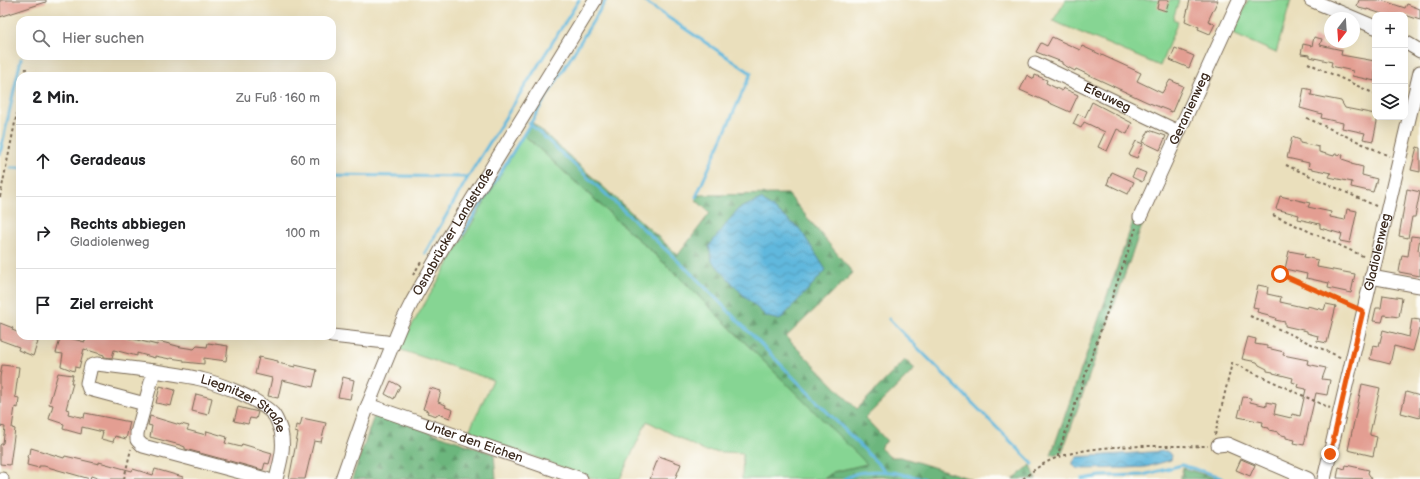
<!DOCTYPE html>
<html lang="de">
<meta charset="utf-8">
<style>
:root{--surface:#fff;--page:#f6f6f6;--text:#202124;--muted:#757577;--line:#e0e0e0}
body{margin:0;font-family:"Balsamiq Sans",sans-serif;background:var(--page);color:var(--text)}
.controls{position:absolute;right:12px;top:12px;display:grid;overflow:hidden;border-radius:8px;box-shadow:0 4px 16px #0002}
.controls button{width:36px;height:36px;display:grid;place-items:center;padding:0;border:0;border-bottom:1px solid var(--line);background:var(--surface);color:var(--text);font:20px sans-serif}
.compass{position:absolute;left:1324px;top:12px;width:36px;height:36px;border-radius:50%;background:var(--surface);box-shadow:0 4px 16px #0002;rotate:197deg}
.stop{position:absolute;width:12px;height:12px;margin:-9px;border:3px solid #ea580c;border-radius:50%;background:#fff}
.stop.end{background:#ea580c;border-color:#fff;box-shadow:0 1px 4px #0008}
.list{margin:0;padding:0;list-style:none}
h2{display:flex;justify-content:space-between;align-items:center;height:52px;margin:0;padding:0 16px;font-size:17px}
h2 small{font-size:13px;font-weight:400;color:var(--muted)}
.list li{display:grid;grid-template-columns:26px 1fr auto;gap:12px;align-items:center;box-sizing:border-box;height:72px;padding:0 16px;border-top:1px solid var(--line)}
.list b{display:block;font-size:15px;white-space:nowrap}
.list p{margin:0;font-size:13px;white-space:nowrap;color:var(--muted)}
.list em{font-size:13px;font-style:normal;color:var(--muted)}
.icon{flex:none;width:22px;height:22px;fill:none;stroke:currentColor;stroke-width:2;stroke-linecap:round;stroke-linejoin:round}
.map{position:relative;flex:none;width:1420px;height:479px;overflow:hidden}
.search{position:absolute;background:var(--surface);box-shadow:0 4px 16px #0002;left:16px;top:16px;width:320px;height:44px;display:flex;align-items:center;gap:10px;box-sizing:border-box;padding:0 14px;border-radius:12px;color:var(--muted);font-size:15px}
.panel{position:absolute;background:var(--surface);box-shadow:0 4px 16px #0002;left:16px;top:72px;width:320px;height:268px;border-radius:12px}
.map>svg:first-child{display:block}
.grass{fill:#86d593;stroke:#608058}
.forest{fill:url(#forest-firs);stroke:#54704e}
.water{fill:url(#water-waves);stroke:#4e717e}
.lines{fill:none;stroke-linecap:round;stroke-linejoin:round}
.stream{stroke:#60b8dd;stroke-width:3}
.building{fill:#e39e92}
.minor-casing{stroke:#786955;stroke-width:15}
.path{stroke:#786955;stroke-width:2;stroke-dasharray:3 3;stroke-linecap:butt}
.minor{stroke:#fff;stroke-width:13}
.route{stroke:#ea580c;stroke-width:5}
.labels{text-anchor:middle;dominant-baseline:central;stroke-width:3;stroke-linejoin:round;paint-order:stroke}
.street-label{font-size:13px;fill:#3b2a1e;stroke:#fdfcf7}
</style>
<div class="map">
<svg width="1420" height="479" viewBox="0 0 1420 479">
<defs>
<pattern id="forest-firs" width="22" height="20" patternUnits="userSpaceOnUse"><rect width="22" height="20" fill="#6cb67d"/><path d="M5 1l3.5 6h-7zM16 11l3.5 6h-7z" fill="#5a9466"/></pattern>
<pattern id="water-waves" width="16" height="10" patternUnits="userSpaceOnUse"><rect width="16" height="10" fill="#60b8dd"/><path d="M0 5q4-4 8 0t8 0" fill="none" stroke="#5096b3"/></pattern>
</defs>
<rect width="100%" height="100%" fill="#fdfcf7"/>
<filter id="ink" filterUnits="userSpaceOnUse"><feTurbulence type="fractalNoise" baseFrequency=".025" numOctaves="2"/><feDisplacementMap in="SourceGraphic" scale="8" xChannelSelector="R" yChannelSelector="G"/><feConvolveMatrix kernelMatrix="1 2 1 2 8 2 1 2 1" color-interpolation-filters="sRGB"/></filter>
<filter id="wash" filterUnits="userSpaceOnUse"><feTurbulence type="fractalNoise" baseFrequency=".012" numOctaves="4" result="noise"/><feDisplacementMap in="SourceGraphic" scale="16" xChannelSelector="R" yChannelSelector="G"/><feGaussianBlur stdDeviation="0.9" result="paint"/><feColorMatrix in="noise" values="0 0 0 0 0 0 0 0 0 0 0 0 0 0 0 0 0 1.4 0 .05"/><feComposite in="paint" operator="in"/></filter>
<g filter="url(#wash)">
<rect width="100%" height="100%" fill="#eadfbc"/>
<!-- grass -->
<path class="grass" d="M1066,0H1179L1173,19L1178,21L1160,66L1053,21Z
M1248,0H1291L1276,53L1233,34Z
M524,135L676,274L868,464L833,472L824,479H742L743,453L704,451L647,421L620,479H595L468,433L493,380L398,349Z"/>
<!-- forest -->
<path class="forest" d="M532,122L678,255L710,213L696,200L698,195L788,194L853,273L786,337L857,409L905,360L915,369L865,418L887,441L880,448L890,457H901L971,479H902L882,476L857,478L854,479H824L833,472L867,464L676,274L524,135Z
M1135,216L1144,220L1062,453L1051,455Z
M375,413L494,454L496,479H352Z
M1031,465L1036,479H1013Z
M1183,468L1216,478L1218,479H1180Z"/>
<!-- water -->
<path class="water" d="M761,199L800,229L826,270L780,320L767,317L744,296L712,261L709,246L738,209Z
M1166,451L1172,455L1171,460L1146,467L1128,468L1083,469L1076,468L1073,465V462L1077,457Z"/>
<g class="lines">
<!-- stream -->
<path class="stream" d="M642,0L751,73L696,197
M529,123L692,274L885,471
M0,154L21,59
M11,168H20
M332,175L468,177
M454,248L606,0
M425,253L468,177L579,0
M889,319L1033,464
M844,479C848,477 854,474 858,473C881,468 903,474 924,479
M1082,479L1101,476L1143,475L1182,465L1218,476L1222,479"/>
</g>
<g id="blocks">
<!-- building -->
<path class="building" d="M0,0H46V2L0,17Z
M1159,0H1169L1166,11L1157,8Z
M1190,0H1218L1208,21L1215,24L1210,34L1198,29L1199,27L1185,21Z
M1359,0H1381L1405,8L1407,4L1420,9V20L1405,15H1385L1367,9V10L1359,8L1357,6Z
M1052,37L1080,50L1082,46L1141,73L1137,81L1162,93L1170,80L1183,86L1172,112L1147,102L1076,69L1075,71L1062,64V62L1036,52L1041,43L1047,46Z
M1314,37L1322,39L1320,45L1342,50L1341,55L1375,61V81L1352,76L1353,71L1331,66L1332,62L1310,57V55L1301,54L1303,44L1312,46Z
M1175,48L1194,56L1189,68L1170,60Z
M1027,75L1034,79L1035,75L1047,80L1046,83L1062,91L1063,88L1078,95L1070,112L1020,90Z
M1304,88L1312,90L1311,95L1341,101L1345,108L1375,114V117H1378L1373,141L1363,139L1365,133L1342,128L1343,123L1321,118L1322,114L1300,108Z
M1092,102L1132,123L1127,134L1117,129L1107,151L1098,147L1105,132L1084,122L1081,128L1073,124L1078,114L1085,117Z
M1149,130L1166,136L1160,150L1143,142Z
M1292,137L1300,140V143L1319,147V152L1334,156L1335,154L1343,155L1342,159L1351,162V164L1363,167L1362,175L1377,179L1373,192L1351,187L1352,182L1329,177L1331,173L1308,168L1309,163L1287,158Z
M1136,141L1143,144L1137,158L1129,155Z
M1417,147L1420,148V172L1411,170Z
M1136,169L1146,173L1142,182L1132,177Z
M1112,172L1134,182L1128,194L1107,184Z
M1407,189L1420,192L1415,217H1412L1408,238L1399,236Z
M1280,196L1310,203L1308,207L1331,212L1330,217L1345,220L1347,209L1357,211L1350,243L1340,241L1342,234L1320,228V224L1298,219L1299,215L1276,209Z
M1411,236L1420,237L1418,250L1420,251V276L1399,272L1402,255L1408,256Z
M1289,251L1305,254L1304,257L1318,260L1317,267L1355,274L1351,293L1328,288L1329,283L1306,278L1307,274L1285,269Z
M1258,285L1268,287L1267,294L1281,297L1280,302L1307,308V306L1324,310L1326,304L1336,306L1327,343L1317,341L1318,336L1307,333V331L1285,326V322L1275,320L1276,318L1269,316V315L1257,312L1258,308L1253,307Z
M1383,295L1402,298L1399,317L1384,315L1382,322L1373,321L1376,308H1381Z
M1412,319L1420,320V330L1419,329L1413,351L1394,346L1390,364L1370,359L1373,345L1379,346L1383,330L1409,337Z
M0,323L13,328L12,330L20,333V336L38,342L33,356L18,350L19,347L0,340Z
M61,336L85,342L86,336H125V337L157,345L158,341L181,347L194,349L197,346L207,347L208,343L228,346L226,361L204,358V364L184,362V360L170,358V359L155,356V358L137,353V356L114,350L112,358L104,357V355L84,349L79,368L75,367L74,371L61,366L63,354L56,353Z
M1248,337L1256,339L1255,344L1267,346V348L1284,352L1283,355L1308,360L1307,364L1326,368L1322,379L1330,380L1327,395L1316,393L1304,445L1294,443L1295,440L1286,438V436L1278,434V432L1269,430V428L1262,427L1263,422L1238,417L1243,397L1251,398L1250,402L1267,406V402L1276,404L1274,414L1291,418L1292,414L1300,416L1306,389L1297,387L1298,384L1292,382L1293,378L1273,373V372L1267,371V369L1259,365L1257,362L1242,359Z
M259,357L278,361V363L295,367V365L317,370L313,387L282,380L278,398L268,396L272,378L255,374Z
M2,365L19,367L15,397L19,398L18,408L15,407L12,428L15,429L10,465L0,464V445L3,443L5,427L0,426V377Z
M58,373L73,375L71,383H73L66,409L69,410L68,414L84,418L85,413L130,422L126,439L115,436L113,442L101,439L103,432L82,427L81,434L63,429L64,424L49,419L53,405L49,404Z
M343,377L354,380L350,399L338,397Z
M391,381L400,386L394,399L385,394Z
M1362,384L1380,388L1370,433V435L1377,437L1373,456L1348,450Z
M160,386L175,390L171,406L156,403Z
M430,388L441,391L438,402L446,405L445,407L453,410L450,418L438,414L437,416L427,413L428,411L423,409Z
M1406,392L1420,396V418L1401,413Z
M196,394L212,398L208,415L192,411Z
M238,407L258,412L256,419L250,418L248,424L234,421Z
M150,416L180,425L181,424L189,426L187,430L206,435L207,431L227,437L225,443L241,447L242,444L272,453L269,464L265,463L263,470L185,449V447L180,445L150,437L152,426L148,425Z
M302,418L326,423L321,442L314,441L305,479H289L298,433L295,432L296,425L300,426Z
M31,448L64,458L65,456L99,464V462L132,471L133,469L153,475L155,469L183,477V479H100L91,476L90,479L44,466H39V468L27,465L28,459L27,456L30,454Z
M659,456L681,464L675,479H650Z
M1241,459L1255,465L1250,476L1236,470Z
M1346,465L1369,470L1368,473L1372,479L1337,478L1339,467L1345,469Z"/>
</g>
</g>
<g filter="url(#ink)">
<use href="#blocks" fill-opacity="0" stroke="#786955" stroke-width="1"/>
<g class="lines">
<defs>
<g id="minor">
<path d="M1311,0L1375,27"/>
<path d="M1405,42L1420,51"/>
<path id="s1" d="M1035,63L1179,132"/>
<path id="s2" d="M1140,217L1239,0"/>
<path d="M1371,277L1420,286"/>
<path d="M332,336L386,342L393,344"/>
<path d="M145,404L89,389L87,383L91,366L97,364L154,371"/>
<path id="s3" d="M368,405L581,479"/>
<path d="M1218,445L1227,444L1308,479"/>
<path d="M0,479H2"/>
<path id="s4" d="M266,479L143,446L137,440V433L154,371C168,373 182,375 196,378C217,382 259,399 273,414C277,418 279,426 281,431C285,448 280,463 276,479"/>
<path id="s5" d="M342,479L368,405L402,322L412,302L447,240L595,0"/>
<path id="s6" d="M1324,479L1420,72"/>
</g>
</defs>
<!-- minor casing -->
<use href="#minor" class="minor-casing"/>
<!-- path -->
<path class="path" d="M1308,63L1375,94
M25,76L26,68
M1307,118L1389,156
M1286,165L1376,206
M0,197L20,98
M1273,215L1365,257
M1280,274L1354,307
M413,275L421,262
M1250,316L1342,358
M1215,435L1232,363L1330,408
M1058,457V454L1136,228
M124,479L131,449
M1023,479C1033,470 1046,461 1059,457C1102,442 1163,447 1208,446"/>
<!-- minor -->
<use href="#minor" class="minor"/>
</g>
</g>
<g class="lines" filter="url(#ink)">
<!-- route -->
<path class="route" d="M1280,274L1363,311L1330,454"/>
</g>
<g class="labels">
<!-- street labels -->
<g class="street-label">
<text stroke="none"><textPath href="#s1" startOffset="80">Efeuweg</textPath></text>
<text stroke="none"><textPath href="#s2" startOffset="119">Geranienweg</textPath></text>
<text stroke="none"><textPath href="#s5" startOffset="272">Osnabrücker Landstraße</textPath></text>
<text stroke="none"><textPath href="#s6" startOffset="233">Gladiolenweg</textPath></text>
<text stroke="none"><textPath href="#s4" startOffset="305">Liegnitzer Straße</textPath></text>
<text stroke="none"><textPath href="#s3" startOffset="112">Unter den Eichen</textPath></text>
</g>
</g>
</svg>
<div class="controls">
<button>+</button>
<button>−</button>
<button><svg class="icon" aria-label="layers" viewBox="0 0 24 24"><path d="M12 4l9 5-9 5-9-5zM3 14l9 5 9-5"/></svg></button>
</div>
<svg class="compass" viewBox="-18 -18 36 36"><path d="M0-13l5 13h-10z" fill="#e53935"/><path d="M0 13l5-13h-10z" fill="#757577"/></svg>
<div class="stop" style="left:1280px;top:274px"></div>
<div class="stop end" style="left:1330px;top:454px"></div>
<div class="search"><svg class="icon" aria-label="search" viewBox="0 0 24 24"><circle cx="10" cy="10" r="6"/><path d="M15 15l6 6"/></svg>Hier suchen</div>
<section class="panel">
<h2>2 Min.<small>Zu Fuß · 160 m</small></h2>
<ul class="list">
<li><svg class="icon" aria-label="ahead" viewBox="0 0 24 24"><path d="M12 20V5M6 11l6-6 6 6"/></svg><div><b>Geradeaus</b></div><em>60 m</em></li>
<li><svg class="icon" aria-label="right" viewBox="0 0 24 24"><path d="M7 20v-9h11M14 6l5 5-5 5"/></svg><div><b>Rechts abbiegen</b><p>Gladiolenweg</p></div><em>100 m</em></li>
<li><svg class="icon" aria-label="arrive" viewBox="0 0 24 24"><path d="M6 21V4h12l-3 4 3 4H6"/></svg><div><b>Ziel erreicht</b></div></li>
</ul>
</section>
</div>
